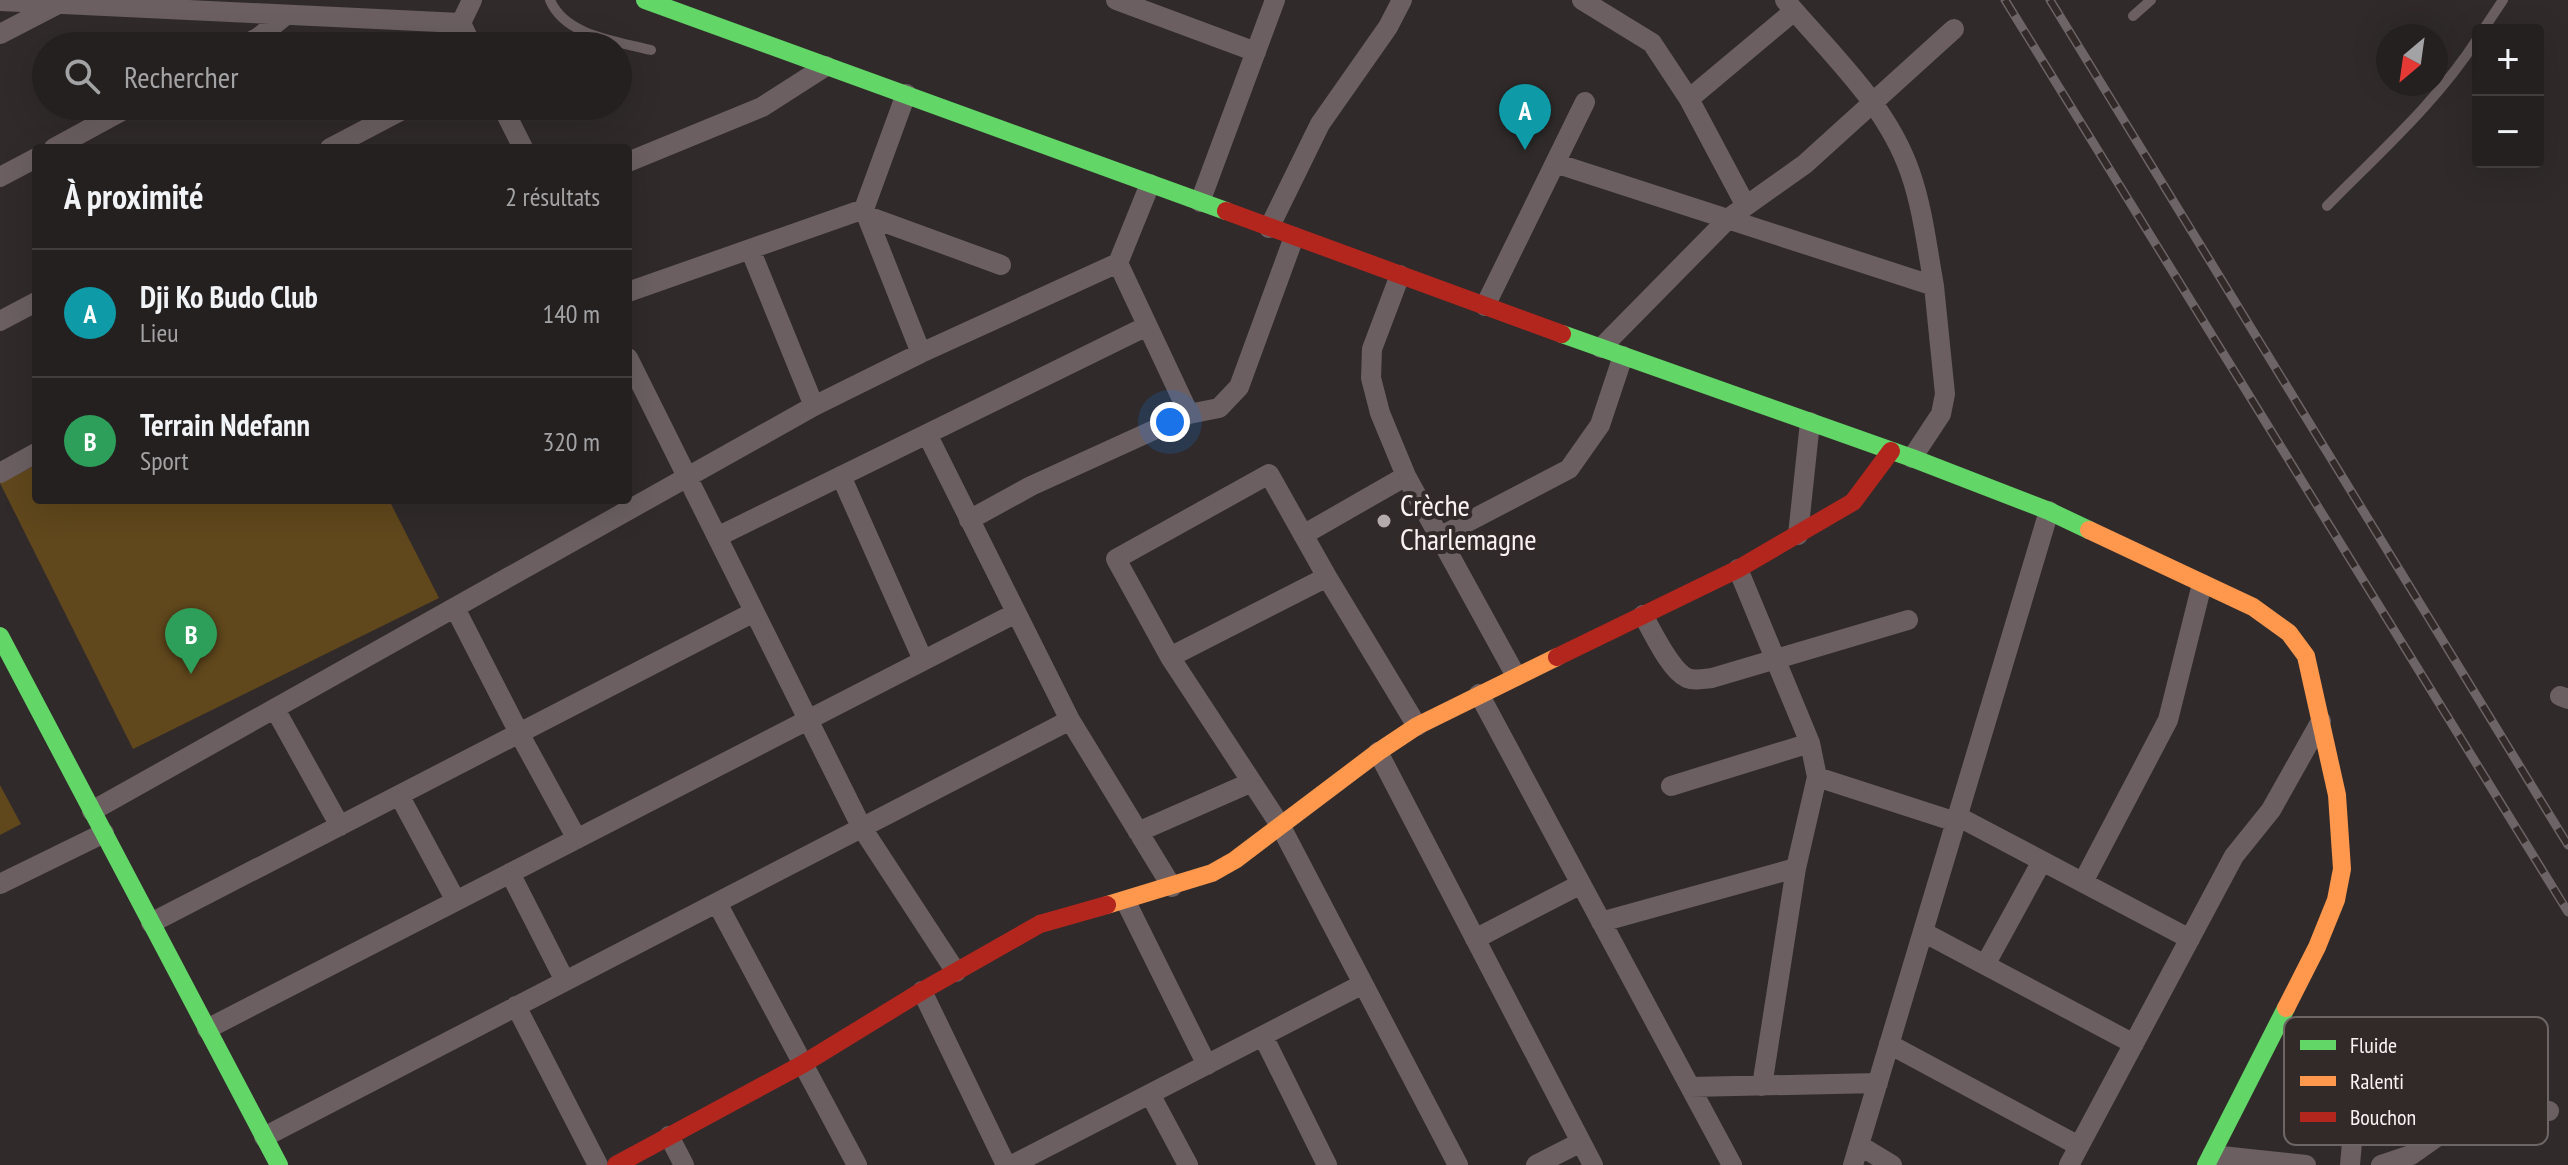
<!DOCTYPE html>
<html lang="fr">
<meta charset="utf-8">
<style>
:root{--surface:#242020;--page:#2c2829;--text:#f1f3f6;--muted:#a3a3a5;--line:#413e3e;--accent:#b2adac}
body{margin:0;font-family:"PT Sans Narrow",sans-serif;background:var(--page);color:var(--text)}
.controls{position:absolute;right:24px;top:24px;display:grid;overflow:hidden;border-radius:8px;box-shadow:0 8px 32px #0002}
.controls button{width:72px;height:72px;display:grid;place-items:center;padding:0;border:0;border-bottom:2px solid var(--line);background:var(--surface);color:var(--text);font:40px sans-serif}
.compass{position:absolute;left:2376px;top:24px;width:72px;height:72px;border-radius:50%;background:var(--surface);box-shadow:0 8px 32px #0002;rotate:209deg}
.you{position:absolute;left:1170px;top:422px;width:28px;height:28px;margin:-20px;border:6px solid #fff;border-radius:50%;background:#1a73e8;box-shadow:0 0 0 12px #1a73e833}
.badge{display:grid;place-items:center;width:52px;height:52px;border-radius:50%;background:var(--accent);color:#fff;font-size:26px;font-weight:700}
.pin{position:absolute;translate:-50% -66px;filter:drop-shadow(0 2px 4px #0008)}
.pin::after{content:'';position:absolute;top:42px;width:28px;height:24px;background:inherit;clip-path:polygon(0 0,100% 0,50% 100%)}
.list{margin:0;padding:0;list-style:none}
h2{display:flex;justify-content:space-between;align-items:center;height:104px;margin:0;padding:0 32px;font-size:34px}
h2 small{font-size:26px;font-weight:400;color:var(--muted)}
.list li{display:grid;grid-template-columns:52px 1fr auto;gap:24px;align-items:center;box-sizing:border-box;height:128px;padding:0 32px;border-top:2px solid var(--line)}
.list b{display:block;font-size:30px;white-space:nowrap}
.list p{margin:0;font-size:26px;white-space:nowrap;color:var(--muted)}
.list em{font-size:26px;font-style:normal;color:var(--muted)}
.icon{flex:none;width:44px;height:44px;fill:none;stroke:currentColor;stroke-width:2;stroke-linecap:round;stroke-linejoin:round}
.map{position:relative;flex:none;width:2568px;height:1165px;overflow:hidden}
.search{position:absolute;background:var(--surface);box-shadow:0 8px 32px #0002;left:32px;top:32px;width:600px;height:88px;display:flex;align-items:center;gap:20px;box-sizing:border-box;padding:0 28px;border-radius:44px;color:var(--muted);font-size:30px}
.panel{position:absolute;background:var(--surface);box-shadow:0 8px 32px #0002;left:32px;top:144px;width:600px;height:360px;border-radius:8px}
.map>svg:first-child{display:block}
.green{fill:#60471c}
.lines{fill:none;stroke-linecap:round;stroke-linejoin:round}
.lane{stroke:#6b5f61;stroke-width:10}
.street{stroke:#6b5f61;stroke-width:20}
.fast{stroke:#63d668;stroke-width:18}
.slow{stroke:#ff974d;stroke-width:18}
.jam{stroke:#b3261e;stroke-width:18}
.rail-casing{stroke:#6c6466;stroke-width:9}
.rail{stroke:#322a28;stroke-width:6;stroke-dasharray:18;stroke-linecap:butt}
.poi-dot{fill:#b2adac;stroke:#322a28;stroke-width:3}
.labels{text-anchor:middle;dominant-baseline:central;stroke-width:8;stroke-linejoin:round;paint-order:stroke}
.poi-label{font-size:30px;fill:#f8f3f2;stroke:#322a28;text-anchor:start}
.key{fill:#322a28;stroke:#6d6665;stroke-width:2}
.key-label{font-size:22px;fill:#f8f3f2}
</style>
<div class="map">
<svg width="2568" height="1165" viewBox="0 0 2568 1165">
<rect width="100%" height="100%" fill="#302b2a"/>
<!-- green -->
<path class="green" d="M36,465V500H389L439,598L133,749L0,483Z
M0,785L21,824L0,835Z"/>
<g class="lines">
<!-- lane -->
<path class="lane" d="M550,0C565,36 616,41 651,50
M2133,16L2151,0
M2483,30L2503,0
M2327,206C2380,152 2437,102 2478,38"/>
<!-- street -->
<path class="street" d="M1116,0L1256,52
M1582,0L1652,43L1689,99L1746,206
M1785,0C1830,53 1887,105 1910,172C1923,209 1927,248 1934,286
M0,1L461,23
M461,23L472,46
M461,23L472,0
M0,34L58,4
M242,46L259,37L286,15
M906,94L864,209L921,353
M1689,99L1794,11
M502,106L523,148
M54,148L131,106
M330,148L410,106
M628,162L762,107L826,66
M1555,163L1934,286L1945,394L1941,414L1912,458
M0,177L36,158
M1200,202L1275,0
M867,216L1001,265
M1269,228L1320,124L1388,27L1402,0
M750,249L814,406
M1118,263L1189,414L1219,408L1239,387L1294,237
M1400,275L1372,349L1371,378L1380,413L1406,476L1516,676
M628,292L864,209
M1485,306L1585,102
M0,321L36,302
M1601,348L1729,218L1805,164L1954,29
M628,358L862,828L956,972
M927,434L1070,720L1172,887
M0,473L36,453
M841,476L923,660
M969,520L1031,486L1189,414
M1303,535L1406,476
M1798,535L1810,422
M717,537L1147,326
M1439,537L1569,469L1600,425L1623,356
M1738,569L1810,743L1817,777L1796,868L1762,1086
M455,608L519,733L577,839
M1643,615C1652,631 1670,670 1687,678C1694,681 1704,679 1712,678L1908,620
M1170,657L1327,577
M1479,694L1732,1165
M2560,696L2568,699
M275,709L340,826
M1417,726L1327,577L1269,474L1116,559L1170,657L1280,825L1458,1165
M1378,752L1593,1165
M1817,777L1956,822
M1671,786L1810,743
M399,795L456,901
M92,811L814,406L921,353L1118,263L1150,184
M1957,816L2190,939
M1138,832L1252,782
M510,873L565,981
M2083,882L2168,720L2202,584
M0,884L104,833
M1126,902L1207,1065
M717,903L857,1165
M1601,922L1796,868
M151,923L754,612
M1923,932L2134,1044
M1475,939L1581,884
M1985,965L2042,861
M922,991L1006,1165
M516,1006L598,1165
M207,1029L1016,613
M1263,1036L1327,1165
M1889,1044L2079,1146
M1690,1087L1878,1083
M1150,1094L1188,1165
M669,1136L684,1165
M264,1137L1070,720
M1859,1145L1892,1165
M2212,1155L2306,1165
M1012,1165L1363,984
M1536,1165L1581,1142
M1853,1165L2049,511
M2069,1165L2234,856L2271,810L2321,721
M2350,1165L2353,1131L2410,1026
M2381,1165L2411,1155L2485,1103L2549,1111"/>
<!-- fast -->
<path class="fast" d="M645,0L1226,211
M1562,334L1912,458L2049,511L2089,530
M0,636L279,1165
M2206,1165L2286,1008"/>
<!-- slow -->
<path class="slow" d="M2089,530L2253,607L2289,633L2306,656L2337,795L2342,869L2336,900L2317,947L2286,1008
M1107,905L1212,873L1235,860L1378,752L1417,726L1557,657"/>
<!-- jam -->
<path class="jam" d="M1226,211L1562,334
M1557,657L1738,569L1853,502L1891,451
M616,1165L803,1064L922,991L1040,924L1107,905"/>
<defs>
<path id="rail" d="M2005,0L2568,912
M2050,0L2568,845"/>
</defs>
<!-- rail casing -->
<use href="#rail" class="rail-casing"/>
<!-- rail -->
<use href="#rail" class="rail"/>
</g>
<!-- markers -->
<circle class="poi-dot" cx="1384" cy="521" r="8"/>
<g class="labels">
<!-- poi labels -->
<g class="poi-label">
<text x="1400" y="504">Crèche<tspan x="1400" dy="34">Charlemagne</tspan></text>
</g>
</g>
<!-- legend -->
<rect x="2284" y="1017" width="264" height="128" rx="12" class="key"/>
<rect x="2300" y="1040" width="36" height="10" fill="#63d668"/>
<rect x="2300" y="1076" width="36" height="10" fill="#ff974d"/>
<rect x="2300" y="1112" width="36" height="10" fill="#b3261e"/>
<g class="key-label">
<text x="2350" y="1053">Fluide</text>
<text x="2350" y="1089">Ralenti</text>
<text x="2350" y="1125">Bouchon</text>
</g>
</svg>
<div class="controls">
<button>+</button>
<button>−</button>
</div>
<svg class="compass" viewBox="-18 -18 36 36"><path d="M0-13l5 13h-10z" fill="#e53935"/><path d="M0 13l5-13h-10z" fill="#a3a3a5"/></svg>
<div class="you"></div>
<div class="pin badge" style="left:1525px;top:150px;background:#0f9aa8">A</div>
<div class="pin badge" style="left:191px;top:674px;background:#2e9e5b">B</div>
<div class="search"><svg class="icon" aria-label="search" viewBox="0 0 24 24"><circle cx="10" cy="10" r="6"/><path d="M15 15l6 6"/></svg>Rechercher</div>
<section class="panel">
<h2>À proximité<small>2 résultats</small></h2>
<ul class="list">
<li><span class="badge" style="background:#0f9aa8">A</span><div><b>Dji Ko Budo Club</b><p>Lieu</p></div><em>140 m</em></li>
<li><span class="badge" style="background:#2e9e5b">B</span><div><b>Terrain Ndefann</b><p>Sport</p></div><em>320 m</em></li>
</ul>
</section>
</div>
